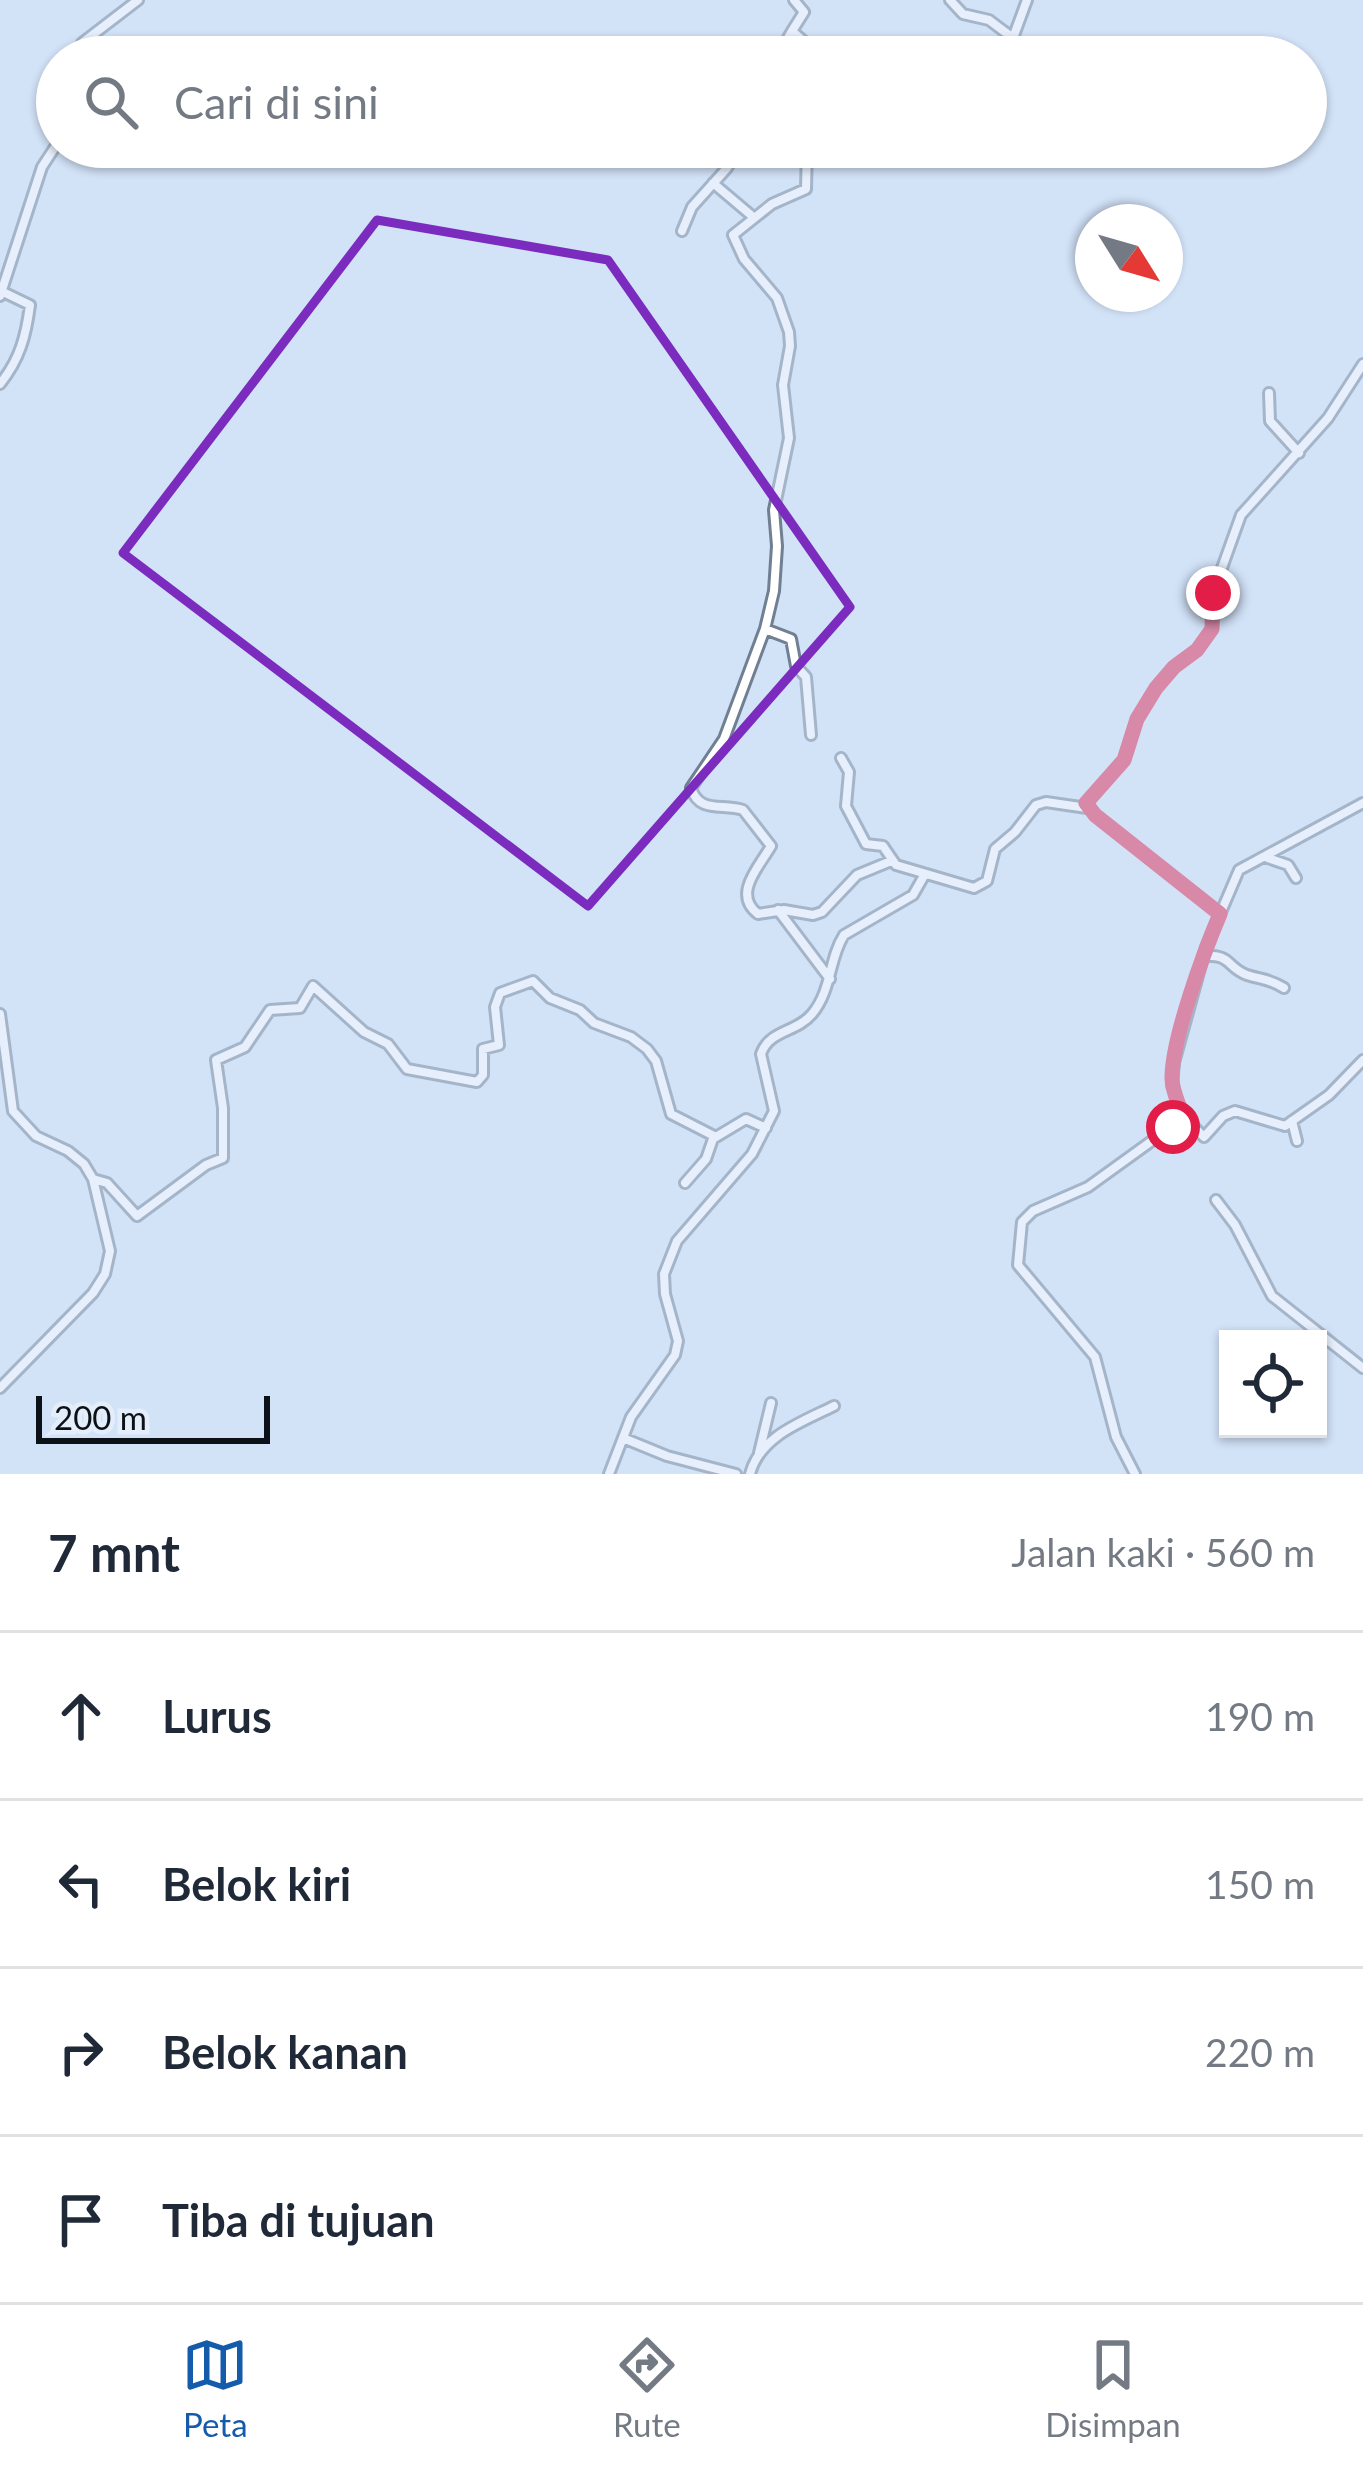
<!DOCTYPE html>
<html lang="id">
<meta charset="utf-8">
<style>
:root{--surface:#fff;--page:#f6f6f7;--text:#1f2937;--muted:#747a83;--line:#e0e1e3;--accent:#145cab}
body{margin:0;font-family:Lato,sans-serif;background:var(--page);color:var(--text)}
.controls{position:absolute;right:36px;bottom:36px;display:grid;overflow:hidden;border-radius:0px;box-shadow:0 3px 9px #0004}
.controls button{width:108px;height:108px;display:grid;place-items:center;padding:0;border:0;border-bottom:3px solid var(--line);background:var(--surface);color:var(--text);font:60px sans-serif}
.compass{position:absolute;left:1075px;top:204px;width:108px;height:108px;border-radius:50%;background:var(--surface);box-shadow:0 3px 9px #0004;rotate:127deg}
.scale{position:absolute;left:36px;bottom:30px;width:234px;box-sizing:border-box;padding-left:12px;border:6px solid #0c1118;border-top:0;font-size:33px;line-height:42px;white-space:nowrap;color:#0c1118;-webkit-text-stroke:9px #e4eefb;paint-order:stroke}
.stop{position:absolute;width:36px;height:36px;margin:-27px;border:9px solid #e11d48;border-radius:50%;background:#fff}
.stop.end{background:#e11d48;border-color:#fff;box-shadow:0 3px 12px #0008}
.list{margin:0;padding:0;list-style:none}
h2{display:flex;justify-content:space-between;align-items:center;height:156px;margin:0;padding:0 48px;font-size:51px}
h2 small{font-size:39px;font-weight:400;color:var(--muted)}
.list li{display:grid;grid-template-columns:78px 1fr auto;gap:36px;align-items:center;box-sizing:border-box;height:168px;padding:0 48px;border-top:3px solid var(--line)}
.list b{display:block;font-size:45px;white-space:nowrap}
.list em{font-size:39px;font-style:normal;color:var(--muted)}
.icon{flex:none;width:66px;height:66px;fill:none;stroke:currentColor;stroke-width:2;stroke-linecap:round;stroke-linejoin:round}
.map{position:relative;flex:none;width:1363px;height:1474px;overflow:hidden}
.search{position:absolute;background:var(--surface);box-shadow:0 3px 9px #0004;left:36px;right:36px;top:36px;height:132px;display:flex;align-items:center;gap:30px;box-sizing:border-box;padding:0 42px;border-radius:66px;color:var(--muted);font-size:45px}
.sheet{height:828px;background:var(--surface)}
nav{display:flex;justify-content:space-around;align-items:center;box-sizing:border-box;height:168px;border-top:3px solid var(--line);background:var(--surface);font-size:33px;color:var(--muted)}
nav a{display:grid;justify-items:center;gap:6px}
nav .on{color:var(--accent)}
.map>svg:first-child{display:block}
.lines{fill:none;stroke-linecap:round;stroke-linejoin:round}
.minor-casing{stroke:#707f91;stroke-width:14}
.minor{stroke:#fff;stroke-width:8}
.route{stroke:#e11d48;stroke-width:15}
.marked{fill:none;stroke:#7b2cbf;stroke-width:9;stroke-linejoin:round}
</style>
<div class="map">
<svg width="1363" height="1474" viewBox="0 0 1363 1474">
<rect width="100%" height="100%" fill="#d2e2f7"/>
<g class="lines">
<defs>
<path id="minor" d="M794,0L804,12L792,31L822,57
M950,0L963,14L989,20L1013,38L1027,0
M81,57L82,43L138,0
M777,57L792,31
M807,147L806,189L772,204L733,235L744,259L777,298L789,332L790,346L783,385L789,438L774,510L777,546L774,591L765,629L724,739L691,788C699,814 723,803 743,810L771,846C759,867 732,894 758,914L784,910L813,915L822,912L857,875L891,861
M713,183L752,216
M682,231L692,207L727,168L739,147
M0,296L42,167L57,144
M0,384C20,359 26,336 30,305L3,292
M1269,393L1270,421L1299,453
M765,629L791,639L796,666L806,677L811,735
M841,758L849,772L846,806L866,844L883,846L896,865L974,888L987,881L995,849L1015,832L1036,805L1046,802L1087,808
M1265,857L1288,865L1296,878
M778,910L830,979
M1220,914L1095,815L1086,803L1124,760L1137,719L1155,689L1174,667L1197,650L1212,629L1213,593L1241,515L1328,418L1363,364
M1203,956C1232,954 1226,967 1247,975C1262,980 1268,978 1284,988
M0,1014L13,1111L36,1136L68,1151L84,1164L93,1179L110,1251L105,1274L93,1293L0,1388
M1182,1115L1204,1137L1223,1116L1235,1111L1285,1126L1329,1095L1363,1060
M1292,1121L1297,1141
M93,1179L107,1183L137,1216L206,1165L223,1158V1108L216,1060L245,1047L270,1010L300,1008L313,986L364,1032L388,1044L407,1069L477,1082L483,1075V1049L499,1045L495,1007L500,993L533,981L550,998L580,1010L594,1023L631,1037L647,1049L656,1061L671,1114L716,1137L746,1119L766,1128
M685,1183L706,1159L714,1136
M1216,1200L1235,1225L1272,1296L1363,1368
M623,1438L667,1456L736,1474
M759,1453L771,1403
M609,1474L631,1417L675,1355L678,1341L665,1294L664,1274L677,1241L752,1154L774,1111L761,1054C769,1030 796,1033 812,1014C832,990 829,958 844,935L913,895L925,874
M750,1474C760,1436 802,1422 834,1406
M1135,1474L1116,1437L1095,1357L1018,1265L1022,1222L1033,1211L1088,1187L1178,1122L1182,1115L1172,1085L1174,1063L1206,947L1239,870L1363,803"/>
</defs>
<!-- minor casing -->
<use href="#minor" class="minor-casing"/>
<!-- minor -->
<use href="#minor" class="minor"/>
</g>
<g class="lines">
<!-- route -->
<path class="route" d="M1173,1127L1182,1115C1179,1103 1172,1091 1172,1078C1172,1038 1204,952 1220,914L1095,815L1086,803L1124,760L1137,719L1156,688L1174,667L1197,650L1212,629L1213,593"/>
</g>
<!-- marked area -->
<path d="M0 0H1363V1474H0ZM377,220L608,260L850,607L588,906L123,553Z" fill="#d2e2f7" fill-opacity=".55" fill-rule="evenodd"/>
<path class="marked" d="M377,220L608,260L850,607L588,906L123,553Z"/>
</svg>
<div class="controls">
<button><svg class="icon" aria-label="locate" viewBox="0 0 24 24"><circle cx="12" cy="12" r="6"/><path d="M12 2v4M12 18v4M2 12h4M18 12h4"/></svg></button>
</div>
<svg class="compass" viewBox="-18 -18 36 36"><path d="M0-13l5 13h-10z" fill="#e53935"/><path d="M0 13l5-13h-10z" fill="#747a83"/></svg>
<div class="scale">200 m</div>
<div class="stop" style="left:1173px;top:1127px"></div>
<div class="stop end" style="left:1213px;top:593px"></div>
<div class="search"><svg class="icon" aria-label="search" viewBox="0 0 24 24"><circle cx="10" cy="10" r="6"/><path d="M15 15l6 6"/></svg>Cari di sini</div>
</div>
<section class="sheet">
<h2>7 mnt<small>Jalan kaki · 560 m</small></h2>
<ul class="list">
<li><svg class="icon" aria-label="ahead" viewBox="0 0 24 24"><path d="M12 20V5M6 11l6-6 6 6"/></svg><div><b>Lurus</b></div><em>190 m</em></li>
<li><svg class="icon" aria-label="left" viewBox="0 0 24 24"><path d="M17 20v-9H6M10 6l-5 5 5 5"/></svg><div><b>Belok kiri</b></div><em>150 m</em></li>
<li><svg class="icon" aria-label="right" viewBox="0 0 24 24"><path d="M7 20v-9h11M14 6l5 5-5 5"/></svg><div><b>Belok kanan</b></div><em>220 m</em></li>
<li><svg class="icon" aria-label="arrive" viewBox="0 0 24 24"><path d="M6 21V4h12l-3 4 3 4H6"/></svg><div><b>Tiba di tujuan</b></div></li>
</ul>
</section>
<nav>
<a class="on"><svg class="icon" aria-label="map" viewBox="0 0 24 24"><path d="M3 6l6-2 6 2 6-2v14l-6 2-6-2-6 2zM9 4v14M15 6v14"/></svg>Peta</a>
<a><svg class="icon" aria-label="directions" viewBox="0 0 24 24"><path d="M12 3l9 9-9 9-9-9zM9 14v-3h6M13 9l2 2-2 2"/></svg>Rute</a>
<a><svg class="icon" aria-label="saved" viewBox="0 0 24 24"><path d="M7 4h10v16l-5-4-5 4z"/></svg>Disimpan</a>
</nav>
